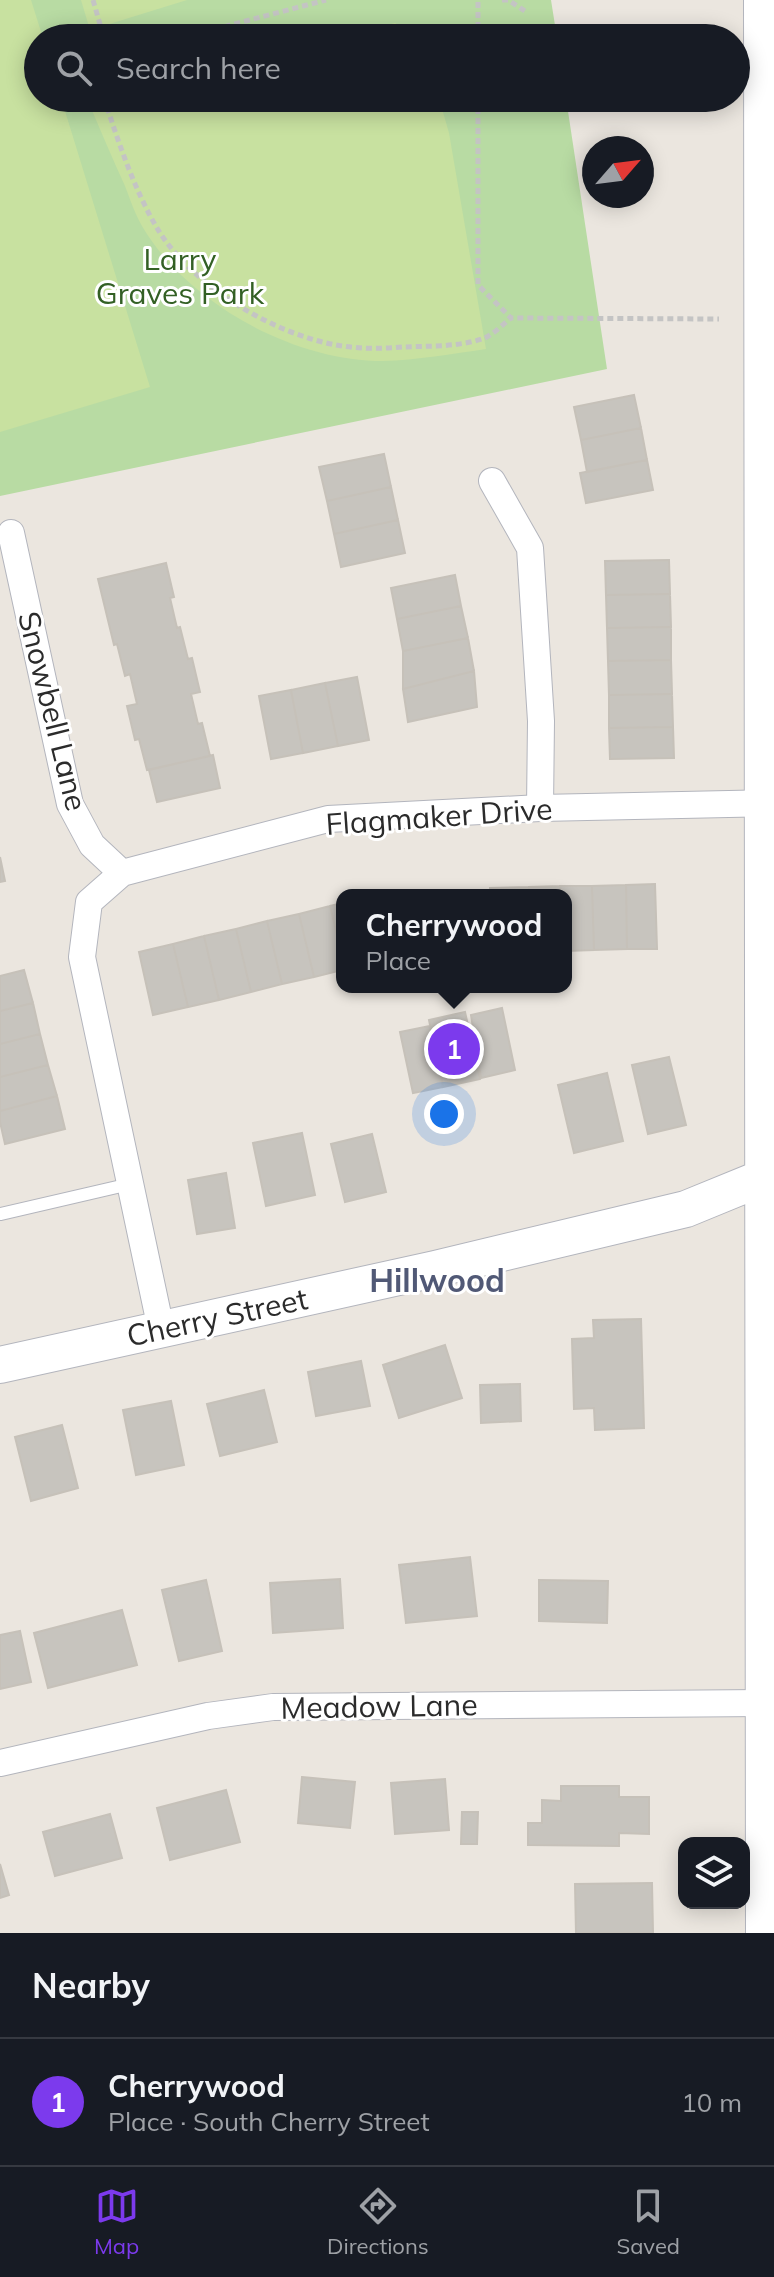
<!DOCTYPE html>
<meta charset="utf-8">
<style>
:root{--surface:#171b24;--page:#242831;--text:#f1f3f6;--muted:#9ea1a6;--line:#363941;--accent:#7c3aed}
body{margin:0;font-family:Mulish,sans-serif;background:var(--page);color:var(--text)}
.controls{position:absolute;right:24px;bottom:24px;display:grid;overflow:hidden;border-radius:16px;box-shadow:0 4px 20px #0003}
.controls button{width:72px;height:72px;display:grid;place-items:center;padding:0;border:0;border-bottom:2px solid var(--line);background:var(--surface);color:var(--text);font:40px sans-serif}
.compass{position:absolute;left:582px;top:136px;width:72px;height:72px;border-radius:50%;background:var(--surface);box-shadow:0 4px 20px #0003;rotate:62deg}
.you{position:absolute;left:444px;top:1114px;width:28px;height:28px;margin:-20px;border:6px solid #fff;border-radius:50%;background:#1a73e8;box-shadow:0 0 0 12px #1a73e833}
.badge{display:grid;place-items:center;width:52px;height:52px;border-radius:50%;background:var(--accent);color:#fff;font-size:26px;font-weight:700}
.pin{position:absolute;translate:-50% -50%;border:4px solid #fff;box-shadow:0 2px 8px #0006}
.popup{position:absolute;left:336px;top:889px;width:236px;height:104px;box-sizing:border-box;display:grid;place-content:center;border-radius:16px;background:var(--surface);filter:drop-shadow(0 2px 6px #0005);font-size:26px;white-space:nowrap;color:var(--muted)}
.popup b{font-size:30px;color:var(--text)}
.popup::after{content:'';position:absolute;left:50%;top:100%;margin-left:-16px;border:16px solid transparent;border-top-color:var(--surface)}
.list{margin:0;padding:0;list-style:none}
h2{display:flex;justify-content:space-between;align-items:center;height:104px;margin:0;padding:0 32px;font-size:34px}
h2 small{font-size:26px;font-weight:400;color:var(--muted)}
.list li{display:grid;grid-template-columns:52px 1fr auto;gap:24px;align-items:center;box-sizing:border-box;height:128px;padding:0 32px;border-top:2px solid var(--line)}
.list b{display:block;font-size:30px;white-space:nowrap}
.list p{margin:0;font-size:26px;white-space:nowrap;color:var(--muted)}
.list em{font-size:26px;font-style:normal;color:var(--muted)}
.icon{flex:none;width:44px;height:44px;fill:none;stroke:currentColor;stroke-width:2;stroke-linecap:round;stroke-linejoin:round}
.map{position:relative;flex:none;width:774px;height:1933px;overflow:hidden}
.search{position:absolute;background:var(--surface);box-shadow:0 4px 20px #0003;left:24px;right:24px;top:24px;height:88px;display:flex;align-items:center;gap:20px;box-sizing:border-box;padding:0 28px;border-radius:44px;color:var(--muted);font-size:30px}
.sheet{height:232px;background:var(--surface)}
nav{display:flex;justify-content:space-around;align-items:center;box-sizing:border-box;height:112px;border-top:2px solid var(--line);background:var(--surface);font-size:22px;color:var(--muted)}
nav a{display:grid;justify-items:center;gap:4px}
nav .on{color:var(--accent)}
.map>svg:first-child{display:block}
.green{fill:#b8dba3}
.pitch{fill:#c8e1a0}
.building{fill:#c7c4be;stroke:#c6c1b9;stroke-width:2}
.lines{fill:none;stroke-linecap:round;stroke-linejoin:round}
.lane-casing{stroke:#b3b5bd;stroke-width:14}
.street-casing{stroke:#b3b5bd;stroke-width:28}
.secondary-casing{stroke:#b3b5bd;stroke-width:38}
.path{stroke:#c4c4c4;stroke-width:5;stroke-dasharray:6 4;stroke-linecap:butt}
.lane{stroke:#fff;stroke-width:12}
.street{stroke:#fff;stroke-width:26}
.secondary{stroke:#fff;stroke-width:36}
.labels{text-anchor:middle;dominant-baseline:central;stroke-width:6;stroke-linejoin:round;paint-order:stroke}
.park-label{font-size:30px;fill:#336024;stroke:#fff}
.street-label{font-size:30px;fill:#2b2b2b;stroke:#fff}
.neighbourhood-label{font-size:32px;font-weight:bold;fill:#515976;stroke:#fff}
</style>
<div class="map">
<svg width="774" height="1933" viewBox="0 0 774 1933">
<rect width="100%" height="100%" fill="#ebe6df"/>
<!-- green -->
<path class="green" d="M0,0H551L557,38H38V98H566L607,369L0,496Z"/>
<!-- pitch -->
<path class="pitch" d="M0,0H31L43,38H38V98H61L150,387L0,432Z
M81,0H187L90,30Z
M395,23L422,38H341Z
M126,98H439L449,133L486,349C452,354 417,360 383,361C293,361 187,303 142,226C135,214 130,199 125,186C113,160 102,134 91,108Z"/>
<!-- building -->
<path class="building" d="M634,395L641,428L581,440L574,407Z
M641,428L647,460L587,472L581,440Z
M384,454L391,487L327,501L319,467Z
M647,460L653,490L586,503L580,473Z
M391,487L398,520L334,534L327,501Z
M398,520L405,553L341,567L334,534Z
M669,560L670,594L606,595L605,561Z
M166,563L174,597L170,598L177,628L180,627L188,659L192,658L200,692L191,694L198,724L202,723L210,756L147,770L139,739L135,740L127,706L137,704L130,674L125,676L117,644L114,645L98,579Z
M455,575L461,606L397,619L391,588Z
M670,594L671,627L607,628L606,595Z
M461,606L468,638L403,651L397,619Z
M671,627V660L608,661L607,628Z
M468,638L474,671L403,689V651Z
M671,660L672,694L609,695L608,661Z
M474,671L477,707L408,722L403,689Z
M357,677L369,740L338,746L325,683Z
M325,683L338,746L303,753L291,690Z
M291,690L303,753L271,759L259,696Z
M672,694L673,727L609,728V695Z
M673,727L674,758L610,759L609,728Z
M213,755L220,788L157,802L149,770Z
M0,857L5,881L0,882Z
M655,884L657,949H627L626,885Z
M626,885L627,949L594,950L592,886Z
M560,886L561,895H529V887Z
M560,886H592L594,950L566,951V895H561Z
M529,887V895H490V888Z
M342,903V955L330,906Z
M330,906L342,955V970L314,977L299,914Z
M299,914L314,977L282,984L267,921Z
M267,921L282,984L251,992L236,929Z
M236,929L251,992L219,1000L204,936Z
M204,936L219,1000L188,1007L173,944Z
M173,944L188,1007L153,1015L139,952Z
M24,970L33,1003L0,1011V976Z
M33,1003L40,1034L0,1044V1011Z
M502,1008L515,1070L481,1078L471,1015Z
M465,1012L480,1079L443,1087L429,1020Z
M430,1026L443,1087L413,1093L400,1032Z
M40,1034L48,1065L0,1077V1044Z
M669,1057L686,1125L648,1134L632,1065Z
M48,1065L57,1096L0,1111V1077Z
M607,1073L623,1141L574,1153L558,1085Z
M57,1096L65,1129L5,1144L0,1122V1111Z
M302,1133L315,1195L266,1206L253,1143Z
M372,1134L386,1192L345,1202L331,1144Z
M226,1173L235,1228L197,1234L188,1180Z
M641,1319L644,1428L595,1430L594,1408L574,1409L572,1339L594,1338L593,1320Z
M445,1345L462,1398L399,1418L383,1365Z
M361,1361L370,1406L316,1416L308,1372Z
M520,1384L521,1421L481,1423L480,1385Z
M264,1390L277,1442L220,1456L207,1404Z
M171,1401L184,1465L136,1475L123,1410Z
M62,1425L78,1488L31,1501L15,1437Z
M470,1557L477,1616L406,1623L399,1565Z
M340,1579L343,1628L273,1633L270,1583Z
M206,1580L222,1651L179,1661L162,1590Z
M539,1580L608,1581L607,1623L539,1621Z
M122,1610L137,1665L48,1688L34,1633Z
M20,1631L31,1682L0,1689V1635Z
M302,1777L355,1782L350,1828L298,1823Z
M445,1779L449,1830L395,1834L391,1783Z
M561,1786H619V1797H649V1834L619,1833V1846L528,1845V1823H542V1800L561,1801Z
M226,1790L240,1842L170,1860L157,1808Z
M462,1812H478L477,1844H461Z
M110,1814L122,1858L55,1876L43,1832Z
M0,1864L9,1895L0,1898Z
M652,1883L653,1933H576L575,1884Z"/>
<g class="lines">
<defs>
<path id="lane" d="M1,1214L130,1184"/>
<path id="street" d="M492,481L530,548L541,721L540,808
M11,533L70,804L92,845L122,873
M161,1329L82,957L89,902L122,873L328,819L540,808L774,803
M0,1763L208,1716L273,1707L764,1703"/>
<path id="secondary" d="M762,0L764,1933
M0,1365L435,1269L686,1209L774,1173"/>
</defs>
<!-- lane casing -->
<use href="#lane" class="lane-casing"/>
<!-- street casing -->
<use href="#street" class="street-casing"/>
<!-- secondary casing -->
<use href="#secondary" class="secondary-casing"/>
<!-- path -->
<path class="path" d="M93,0L104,38
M502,0H508L525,11
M116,38L148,29L223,27L326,0
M478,38V0
M104,98C118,141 134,189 157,228C191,285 271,333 336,345C358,349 381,349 403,347C428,346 457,347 482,339C492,336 502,325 511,318
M478,98V285L511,318L719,319"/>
<!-- lane -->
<use href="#lane" class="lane"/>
<!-- street -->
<use href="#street" class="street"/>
<!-- secondary -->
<use href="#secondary" class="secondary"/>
</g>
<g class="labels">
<!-- park labels -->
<g class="park-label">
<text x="180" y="259">Larry<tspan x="180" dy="34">Graves Park</tspan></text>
</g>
<!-- street labels -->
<g class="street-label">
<text transform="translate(53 711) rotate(76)">Snowbell Lane</text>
<text transform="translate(439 816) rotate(-4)">Flagmaker Drive</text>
<text transform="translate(217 1317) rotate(-12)">Cherry Street</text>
<text transform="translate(379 1706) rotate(-1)">Meadow Lane</text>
</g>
<!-- neighbourhood labels -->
<g class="neighbourhood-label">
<text x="437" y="1280">Hillwood</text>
</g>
</g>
</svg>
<div class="controls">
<button><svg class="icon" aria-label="layers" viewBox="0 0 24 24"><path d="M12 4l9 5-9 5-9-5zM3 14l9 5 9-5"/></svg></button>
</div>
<svg class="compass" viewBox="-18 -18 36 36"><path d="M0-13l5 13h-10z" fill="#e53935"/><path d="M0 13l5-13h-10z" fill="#9ea1a6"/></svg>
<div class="you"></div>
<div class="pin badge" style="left:454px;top:1049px">1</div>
<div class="popup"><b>Cherrywood</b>Place</div>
<div class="search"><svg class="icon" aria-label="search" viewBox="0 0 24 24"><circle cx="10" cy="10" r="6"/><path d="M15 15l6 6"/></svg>Search here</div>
</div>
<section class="sheet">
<h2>Nearby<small></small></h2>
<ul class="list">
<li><span class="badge">1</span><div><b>Cherrywood</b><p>Place · South Cherry Street</p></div><em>10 m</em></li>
</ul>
</section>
<nav>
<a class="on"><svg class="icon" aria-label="map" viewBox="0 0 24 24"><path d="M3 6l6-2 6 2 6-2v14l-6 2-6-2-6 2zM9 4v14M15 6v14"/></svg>Map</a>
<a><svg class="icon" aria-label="directions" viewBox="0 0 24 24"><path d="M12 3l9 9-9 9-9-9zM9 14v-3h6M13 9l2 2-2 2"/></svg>Directions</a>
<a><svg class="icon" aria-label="saved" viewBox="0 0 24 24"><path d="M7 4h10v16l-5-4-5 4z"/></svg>Saved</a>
</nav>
